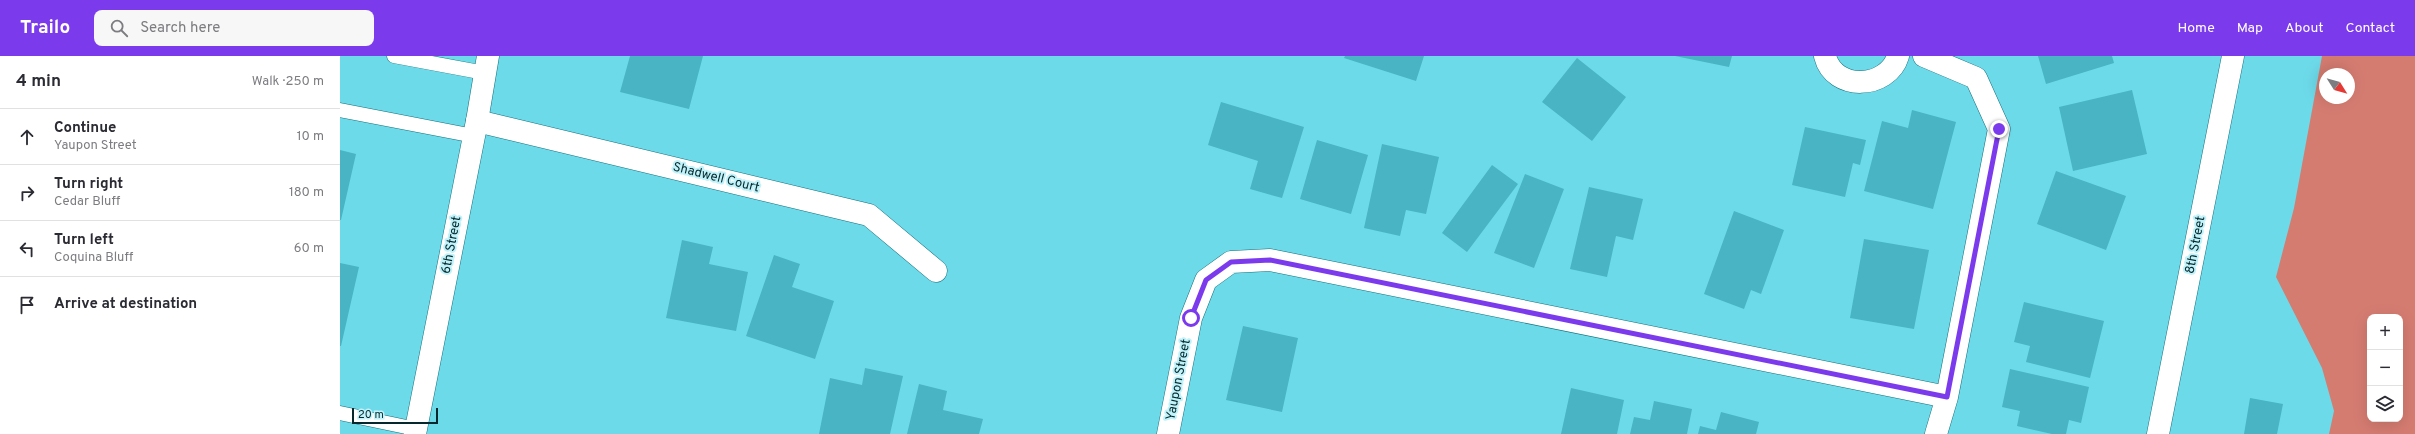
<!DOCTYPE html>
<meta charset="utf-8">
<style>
:root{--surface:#fff;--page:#f7f7f7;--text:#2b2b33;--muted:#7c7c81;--line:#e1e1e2;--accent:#7c3aed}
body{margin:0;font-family:Overpass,sans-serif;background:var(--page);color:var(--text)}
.controls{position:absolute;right:12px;bottom:12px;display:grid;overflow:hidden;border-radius:8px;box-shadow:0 4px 16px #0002}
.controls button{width:36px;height:36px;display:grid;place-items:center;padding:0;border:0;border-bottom:1px solid var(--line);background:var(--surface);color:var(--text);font:20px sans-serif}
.compass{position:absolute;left:1979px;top:12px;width:36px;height:36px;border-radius:50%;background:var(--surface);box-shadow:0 4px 16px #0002;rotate:127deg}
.scale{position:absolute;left:12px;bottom:10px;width:86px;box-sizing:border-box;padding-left:4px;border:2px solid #04282d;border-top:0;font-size:11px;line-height:14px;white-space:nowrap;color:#04282d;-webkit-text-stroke:3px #c1f2fa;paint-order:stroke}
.stop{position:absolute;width:12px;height:12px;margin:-9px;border:3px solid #7c3aed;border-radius:50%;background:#fff}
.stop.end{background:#7c3aed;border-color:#fff;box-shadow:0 1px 4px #0008}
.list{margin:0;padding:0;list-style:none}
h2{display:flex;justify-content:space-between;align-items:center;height:52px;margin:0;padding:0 16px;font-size:17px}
h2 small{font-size:13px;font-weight:400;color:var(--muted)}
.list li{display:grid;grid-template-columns:26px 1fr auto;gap:12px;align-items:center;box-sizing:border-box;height:56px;padding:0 16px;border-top:1px solid var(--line)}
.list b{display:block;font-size:15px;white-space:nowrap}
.list p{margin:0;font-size:13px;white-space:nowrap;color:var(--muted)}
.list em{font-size:13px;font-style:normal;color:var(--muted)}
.icon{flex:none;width:22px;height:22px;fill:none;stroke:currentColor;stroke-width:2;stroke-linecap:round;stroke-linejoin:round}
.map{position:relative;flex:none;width:2075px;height:378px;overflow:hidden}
header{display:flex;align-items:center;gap:24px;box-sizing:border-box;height:56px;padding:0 20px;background:var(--accent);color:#fff}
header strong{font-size:19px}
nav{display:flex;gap:22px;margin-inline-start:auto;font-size:14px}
.search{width:280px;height:36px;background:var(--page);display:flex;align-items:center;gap:10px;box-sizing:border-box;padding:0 14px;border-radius:8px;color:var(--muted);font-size:15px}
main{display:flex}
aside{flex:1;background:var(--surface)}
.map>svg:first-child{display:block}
.green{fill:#d57c71;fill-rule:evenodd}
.building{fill:#49b4c3}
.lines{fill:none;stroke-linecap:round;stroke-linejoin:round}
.lane-casing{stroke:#12707c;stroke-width:15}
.street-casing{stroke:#12707c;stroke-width:23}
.secondary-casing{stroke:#12707c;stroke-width:23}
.lane{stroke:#fff;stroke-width:14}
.street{stroke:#fff;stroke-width:22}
.secondary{stroke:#fff;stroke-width:22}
.route{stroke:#7c3aed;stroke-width:5}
.labels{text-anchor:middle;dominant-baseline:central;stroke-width:4;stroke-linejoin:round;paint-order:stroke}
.street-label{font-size:13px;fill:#04282d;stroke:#c1f2fa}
</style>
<header>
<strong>Trailo</strong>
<div class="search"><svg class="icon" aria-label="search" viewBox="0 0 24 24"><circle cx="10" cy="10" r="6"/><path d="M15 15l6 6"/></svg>Search here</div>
<nav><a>Home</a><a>Map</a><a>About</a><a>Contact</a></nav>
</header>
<main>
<aside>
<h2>4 min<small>Walk · 250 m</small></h2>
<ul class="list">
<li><svg class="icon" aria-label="ahead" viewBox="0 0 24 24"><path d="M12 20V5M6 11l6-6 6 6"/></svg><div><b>Continue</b><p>Yaupon Street</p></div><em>10 m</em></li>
<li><svg class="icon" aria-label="right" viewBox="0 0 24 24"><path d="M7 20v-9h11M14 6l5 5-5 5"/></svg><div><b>Turn right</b><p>Cedar Bluff</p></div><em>180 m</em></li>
<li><svg class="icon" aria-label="left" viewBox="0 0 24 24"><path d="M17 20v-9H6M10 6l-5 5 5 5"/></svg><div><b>Turn left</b><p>Coquina Bluff</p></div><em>60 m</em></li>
<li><svg class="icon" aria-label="arrive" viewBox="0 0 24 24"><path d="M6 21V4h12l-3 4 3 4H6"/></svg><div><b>Arrive at destination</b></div></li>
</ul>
</aside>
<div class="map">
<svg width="2075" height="378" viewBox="0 0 2075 378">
<rect width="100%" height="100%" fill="#6ddaea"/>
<!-- green -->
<path class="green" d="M1982,0H2075V378H1989L1994,355L1982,312L1936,221L1954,152ZM1985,18H2009V42H1985ZM2030,261H2060V363H2030Z"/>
<!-- building -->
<path class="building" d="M290,0H363L349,53L280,36Z
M1005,0H1084L1076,25L1004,2Z
M1335,0H1392L1389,11Z
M1698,0H1772L1774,7L1706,28Z
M1237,2L1286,41L1252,85L1202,46Z
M1792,34L1807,98L1733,115L1719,51Z
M881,46L964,71L942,142L910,133L918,105L868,89Z
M1572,54L1616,66L1593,153L1524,135L1542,65L1568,72Z
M1465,71L1526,84L1520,109L1513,107L1505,141L1452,129Z
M977,84L1028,99L1011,158L960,143Z
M1042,88L1099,101L1086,158L1066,154L1060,180L1024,172Z
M0,94L16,98L1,164H0Z
M1152,109L1178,128L1127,196L1102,177Z
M1716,115L1786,140L1766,194L1697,168Z
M1185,118L1224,133L1194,212L1154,197Z
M1249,131L1303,143L1293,184L1276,180L1267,221L1230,213Z
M1394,155L1444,174L1421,238L1411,234L1404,253L1364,238Z
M1524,183L1589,194L1574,273L1510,262Z
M342,184L373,191L369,208L408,216L396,275L326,262Z
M434,199L460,208L452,231L494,245L475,303L406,280Z
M0,207L19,211L1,290H0Z
M1684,246L1764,265L1750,322L1686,306L1690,290L1674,286Z
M903,270L958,282L942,356L886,344Z
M525,312L563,320L550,378H479L490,322L522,329Z
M1670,313L1749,331L1741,367L1729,364L1726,378H1712L1677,370L1680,355L1662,351Z
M579,328L607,335L603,354L643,363L639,378H567Z
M1231,332L1284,344L1277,378H1221Z
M1910,342L1943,348L1937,378H1904Z
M1314,345L1352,353L1347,378H1290L1294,361L1310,364Z
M1381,356L1419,366L1416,378H1358L1360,370L1376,374Z"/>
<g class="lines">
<defs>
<path id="lane" d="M54,0L145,17
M0,54L134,80
M0,357L76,373"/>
<path id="street" d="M1485,0C1494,36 1548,33 1558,0
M1584,0L1636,22L1659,73L1607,341L1596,378
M137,65L529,159L596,215
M828,378L851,262L866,224L891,206L930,204L1607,341"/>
<path id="secondary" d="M75,378L137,65L148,0
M1818,378L1893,0"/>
</defs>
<!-- lane casing -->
<use href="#lane" class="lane-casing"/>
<!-- street casing -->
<use href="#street" class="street-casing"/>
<!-- secondary casing -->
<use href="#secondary" class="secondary-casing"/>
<!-- lane -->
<use href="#lane" class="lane"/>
<!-- street -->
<use href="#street" class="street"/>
<!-- secondary -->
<use href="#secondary" class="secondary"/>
</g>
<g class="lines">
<!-- route -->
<path class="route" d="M851,262L866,224L891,206L930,204L1607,341L1659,73"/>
</g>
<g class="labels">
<!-- street labels -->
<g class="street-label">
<text transform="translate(376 122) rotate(14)">Shadwell Court</text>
<text transform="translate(112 189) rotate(-79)">6th Street</text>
<text transform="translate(1856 189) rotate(-79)">8th Street</text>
<text transform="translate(839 324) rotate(-79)">Yaupon Street</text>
</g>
</g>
</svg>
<div class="controls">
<button>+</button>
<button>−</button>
<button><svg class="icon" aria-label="layers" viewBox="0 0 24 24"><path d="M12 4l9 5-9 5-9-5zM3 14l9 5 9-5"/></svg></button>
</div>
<svg class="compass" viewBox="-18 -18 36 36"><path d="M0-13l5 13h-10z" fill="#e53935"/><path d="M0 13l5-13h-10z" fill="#7c7c81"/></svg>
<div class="scale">20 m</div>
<div class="stop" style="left:851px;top:262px"></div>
<div class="stop end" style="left:1659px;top:73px"></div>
</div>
</main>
